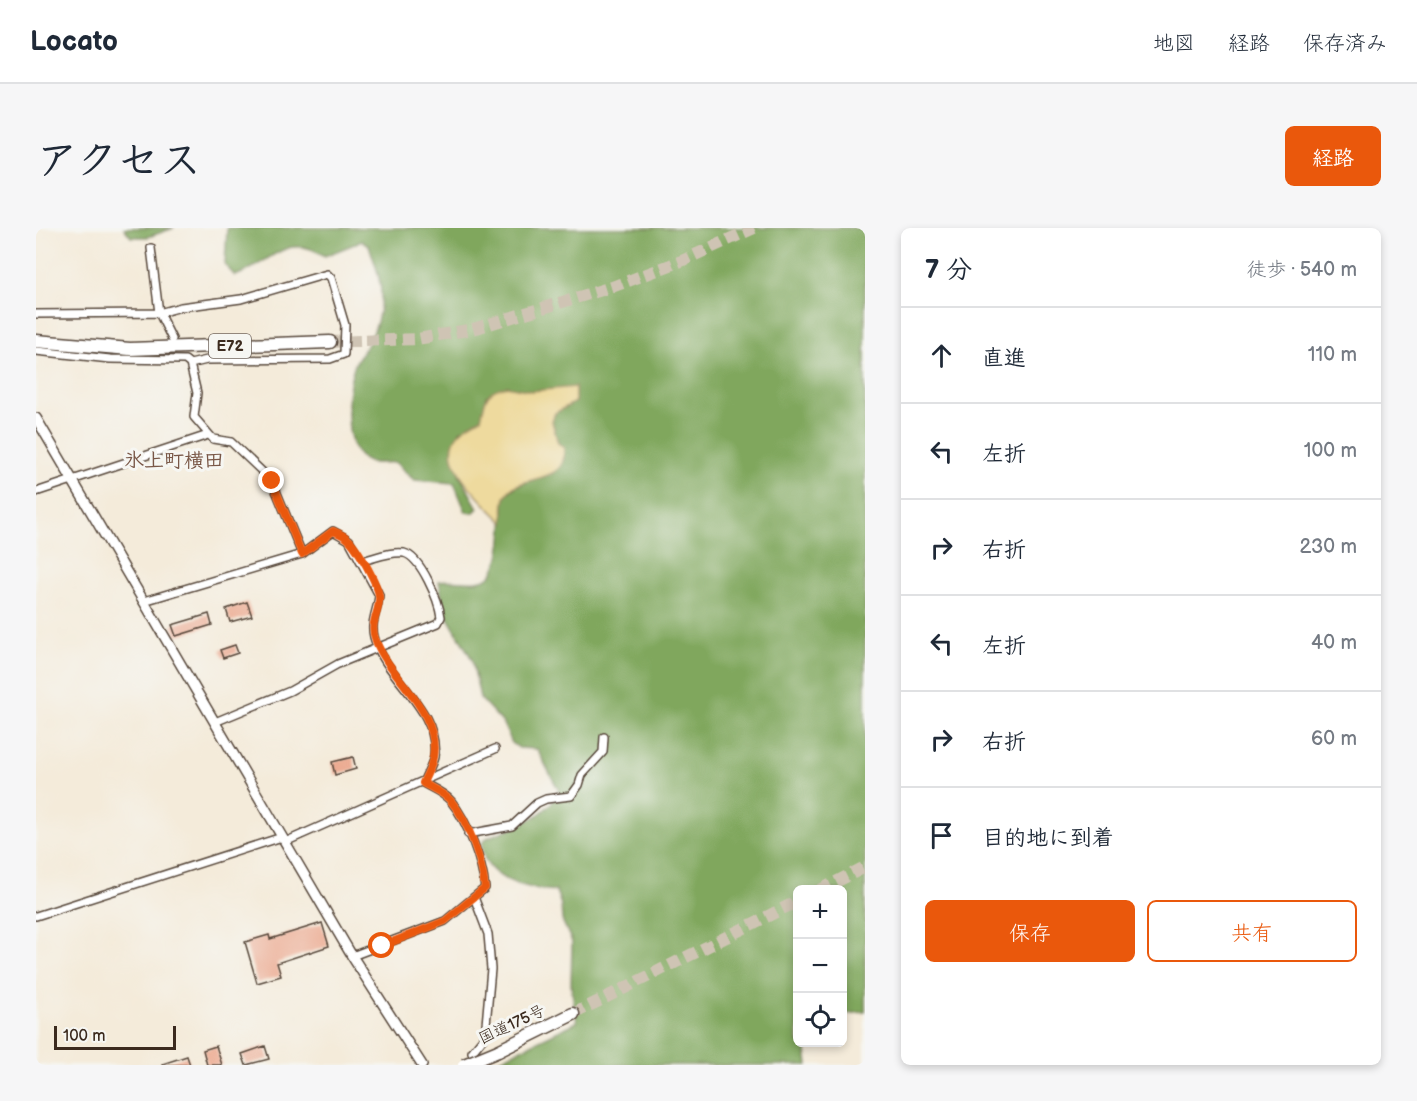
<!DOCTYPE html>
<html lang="ja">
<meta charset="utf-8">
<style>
:root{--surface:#fff;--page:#f6f6f7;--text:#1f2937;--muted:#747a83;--line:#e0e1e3;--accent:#ea580c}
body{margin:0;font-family:"Balsamiq Sans","Klee One",sans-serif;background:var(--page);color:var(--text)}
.controls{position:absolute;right:18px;bottom:18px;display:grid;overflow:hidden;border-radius:9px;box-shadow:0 3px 9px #0003}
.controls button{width:54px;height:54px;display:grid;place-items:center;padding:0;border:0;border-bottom:2px solid var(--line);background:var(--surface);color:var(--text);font:30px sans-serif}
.scale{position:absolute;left:18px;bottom:15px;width:122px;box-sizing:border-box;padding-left:6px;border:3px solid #3b2a1e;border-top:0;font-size:16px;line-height:21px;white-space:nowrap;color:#3b2a1e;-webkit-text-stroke:4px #f6f6f2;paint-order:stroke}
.stop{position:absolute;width:18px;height:18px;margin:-14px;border:4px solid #ea580c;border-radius:50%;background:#fff}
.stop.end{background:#ea580c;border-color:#fff;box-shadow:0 2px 6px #0008}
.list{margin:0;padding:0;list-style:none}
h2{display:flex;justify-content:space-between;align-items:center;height:78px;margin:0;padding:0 24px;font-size:26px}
h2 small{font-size:20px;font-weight:400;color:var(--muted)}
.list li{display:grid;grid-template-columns:39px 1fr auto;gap:18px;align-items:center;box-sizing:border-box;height:96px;padding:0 24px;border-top:2px solid var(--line)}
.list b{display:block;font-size:22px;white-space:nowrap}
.list em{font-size:20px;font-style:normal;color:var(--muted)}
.actions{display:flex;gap:12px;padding:18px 24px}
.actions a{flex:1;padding:14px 0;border:2px solid var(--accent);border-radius:9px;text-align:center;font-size:21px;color:var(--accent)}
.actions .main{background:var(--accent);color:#fff}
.icon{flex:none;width:33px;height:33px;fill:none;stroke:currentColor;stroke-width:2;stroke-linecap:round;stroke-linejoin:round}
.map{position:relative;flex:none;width:829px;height:837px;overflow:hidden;border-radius:9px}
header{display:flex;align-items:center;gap:36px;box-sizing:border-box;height:84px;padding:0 30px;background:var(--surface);border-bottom:2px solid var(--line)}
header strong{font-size:28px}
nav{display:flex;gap:33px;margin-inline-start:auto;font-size:21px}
.intro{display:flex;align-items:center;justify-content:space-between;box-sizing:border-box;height:144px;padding:0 36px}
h1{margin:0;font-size:42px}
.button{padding:15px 27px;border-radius:9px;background:var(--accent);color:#fff;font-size:21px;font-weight:700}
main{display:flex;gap:36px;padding:0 36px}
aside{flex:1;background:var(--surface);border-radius:9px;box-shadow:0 3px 9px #0003}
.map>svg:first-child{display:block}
.forest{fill:#80a75d;stroke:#5e683e;stroke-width:1.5}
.sand{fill:#eeda9e;stroke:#94825e;stroke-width:1.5}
.building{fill:#ecab92}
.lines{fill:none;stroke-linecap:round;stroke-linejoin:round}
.highway-tunnel{stroke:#cfc4b4;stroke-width:12;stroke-dasharray:12 6;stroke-linecap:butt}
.street-casing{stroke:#57473a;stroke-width:10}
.secondary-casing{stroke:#57473a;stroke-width:12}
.highway-casing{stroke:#57473a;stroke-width:15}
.street{stroke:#fff;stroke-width:7}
.secondary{stroke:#fff;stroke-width:9}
.highway{stroke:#fff;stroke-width:12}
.highway-bridge-casing{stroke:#57473a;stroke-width:15;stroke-linecap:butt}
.highway-bridge{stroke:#fff;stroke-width:12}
.route{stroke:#ea580c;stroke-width:8}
.labels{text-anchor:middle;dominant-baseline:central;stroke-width:6;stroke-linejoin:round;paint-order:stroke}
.shield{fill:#f6f6f2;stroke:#73675e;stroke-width:1.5}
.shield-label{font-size:15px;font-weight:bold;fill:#3b2a1e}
.street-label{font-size:16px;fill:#3b2a1e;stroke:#f6f6f2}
.quarter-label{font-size:20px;font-weight:bold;fill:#795747;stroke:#f6f6f2}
</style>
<header>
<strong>Locato</strong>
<nav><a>地図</a><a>経路</a><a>保存済み</a></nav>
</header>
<div class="intro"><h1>アクセス</h1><a class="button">経路</a></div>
<main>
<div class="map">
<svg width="829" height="837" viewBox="0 0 829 837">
<rect width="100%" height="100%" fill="#f6f6f2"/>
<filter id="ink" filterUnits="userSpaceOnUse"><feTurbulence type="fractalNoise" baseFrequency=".0167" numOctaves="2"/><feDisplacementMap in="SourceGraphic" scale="12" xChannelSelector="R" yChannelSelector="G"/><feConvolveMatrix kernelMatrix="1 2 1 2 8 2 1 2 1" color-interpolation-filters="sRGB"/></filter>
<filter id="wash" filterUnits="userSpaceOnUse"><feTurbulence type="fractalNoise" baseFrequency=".008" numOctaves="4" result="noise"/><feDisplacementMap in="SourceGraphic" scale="24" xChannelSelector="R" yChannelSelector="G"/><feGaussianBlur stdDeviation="1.35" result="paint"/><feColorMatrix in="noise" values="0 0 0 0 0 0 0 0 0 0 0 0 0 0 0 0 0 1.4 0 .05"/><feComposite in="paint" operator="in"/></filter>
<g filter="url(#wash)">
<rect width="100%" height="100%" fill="#f4ebda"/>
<!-- forest -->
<path class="forest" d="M88,0H138L112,9H95Z
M191,0H829V784L807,786L806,662H762V814L769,815L772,837H452L541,794L535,758L536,714L526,692L525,677L520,663C491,661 445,652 446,615L451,610C478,598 510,591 523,563L501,521L483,520L476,515L466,494L444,470L436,431L408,383L403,353C418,350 434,357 449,351C468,344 468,288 468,271C480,244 533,259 528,219L522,215L516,193L519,185L539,174V160L495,163L471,158L451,168L445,191L424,203L423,246L442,280L437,285L430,284L418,255L378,252L360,235C349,233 339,238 329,232C306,220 311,164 317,142C319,132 328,123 333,114C340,101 344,85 345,70C346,52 338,34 333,17L326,13L289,28C249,2 234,37 199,48L189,37Z"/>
<!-- sand -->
<path class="sand" d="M471,158L495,163L539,159V174L519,185L516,193L522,215L528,219C533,259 484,244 471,266C466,273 468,286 468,295C450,276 395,232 425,203C430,198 439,194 445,190C450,170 448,163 471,158Z"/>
<g id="blocks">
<!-- building -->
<path class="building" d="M211,374L216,388L194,394L190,381Z
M173,386L176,397L140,408L136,397Z
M199,417L202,425L187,430L184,422Z
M317,529L320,541L299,547L296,534Z
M286,695L293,718L241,735L245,748L221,755L209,714L233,707L234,711Z
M180,818L186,837H171L167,822Z
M229,818L233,831L210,837L206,826Z
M151,828L154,837H127L126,836Z"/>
</g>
</g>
<g filter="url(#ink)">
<use href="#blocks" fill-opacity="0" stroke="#57473a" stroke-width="1.5"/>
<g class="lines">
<!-- highway-tunnel -->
<path class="highway-tunnel" d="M294,114L382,111L437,101L576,59L648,32L718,0
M784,662L829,639
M537,786L762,673"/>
<defs>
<path id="street" d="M115,20L123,85L136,111
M0,86L123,85L145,79L205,71L291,46L295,50L309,97L308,126L294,131L171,132L154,136L149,132L74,131L0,123
M154,136L161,165L158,189L177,211L195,214L236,253L266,326
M0,264L172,207
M108,373L266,326L297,303L313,312L343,367C342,382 334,393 338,409C349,451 404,480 398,529C396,537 390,547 387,555
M179,494L254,463L302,436L402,395L405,389C403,373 385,329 368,325C355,323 339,330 326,333
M432,606L476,598L501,575L510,571L535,568L543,557L546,547L567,524L568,509
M249,614L459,521
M438,669L452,706L455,741L449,808L436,824L439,835
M0,688L246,609
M316,728L409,693L449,660C446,633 432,594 415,573C408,565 396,560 387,555"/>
<path id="secondary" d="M0,190L316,728L386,837"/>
<path id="highway" d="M0,113L94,121L294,114
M462,823L537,786"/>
</defs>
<!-- street casing -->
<use href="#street" class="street-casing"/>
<!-- secondary casing -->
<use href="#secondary" class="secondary-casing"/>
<!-- highway casing -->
<use href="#highway" class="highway-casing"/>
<!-- street -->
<use href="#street" class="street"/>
<!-- secondary -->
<use href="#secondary" class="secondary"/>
<!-- highway -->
<use href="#highway" class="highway"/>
<defs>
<path id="highway-bridge" d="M428,837L462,823"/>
</defs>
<!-- highway-bridge casing -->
<use href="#highway-bridge" class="highway-bridge-casing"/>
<!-- highway-bridge -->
<use href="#highway-bridge" class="highway-bridge"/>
</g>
</g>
<g class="lines" filter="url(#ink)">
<!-- route -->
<path class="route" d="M236,253L266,326L297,303C302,305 309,307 313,312C322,320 342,357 343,368C345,384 332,394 340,413C354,450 405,484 397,529C396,538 390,547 387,555C395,560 408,565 415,573C433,594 446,633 449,660L409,693L346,718"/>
</g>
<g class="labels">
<!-- shield labels -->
<rect class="shield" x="173" y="106" width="42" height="24" rx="4.5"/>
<g class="shield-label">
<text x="194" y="118">E72</text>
</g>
<!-- street labels -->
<g class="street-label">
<text transform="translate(476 797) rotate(-25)">国道175号</text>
</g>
<!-- quarter labels -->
<g class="quarter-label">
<text x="138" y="233">氷上町横田</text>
</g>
</g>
</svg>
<div class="controls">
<button>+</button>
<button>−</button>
<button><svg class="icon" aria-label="locate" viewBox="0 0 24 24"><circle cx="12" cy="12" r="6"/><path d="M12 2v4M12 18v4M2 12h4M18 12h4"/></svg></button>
</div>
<div class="scale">100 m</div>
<div class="stop" style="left:346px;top:718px"></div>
<div class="stop end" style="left:236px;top:253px"></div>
</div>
<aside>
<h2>7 分<small>徒歩 · 540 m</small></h2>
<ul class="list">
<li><svg class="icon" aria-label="ahead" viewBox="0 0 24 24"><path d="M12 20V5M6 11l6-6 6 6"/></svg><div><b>直進</b></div><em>110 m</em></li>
<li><svg class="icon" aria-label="left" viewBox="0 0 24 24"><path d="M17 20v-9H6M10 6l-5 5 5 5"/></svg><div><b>左折</b></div><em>100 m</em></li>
<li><svg class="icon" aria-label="right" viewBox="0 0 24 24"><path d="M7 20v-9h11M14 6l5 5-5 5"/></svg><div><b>右折</b></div><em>230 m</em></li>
<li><svg class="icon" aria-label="left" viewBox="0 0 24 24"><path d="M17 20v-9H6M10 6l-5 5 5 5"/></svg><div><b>左折</b></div><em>40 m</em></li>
<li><svg class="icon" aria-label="right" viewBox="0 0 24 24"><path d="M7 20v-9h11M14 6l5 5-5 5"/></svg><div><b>右折</b></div><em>60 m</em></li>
<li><svg class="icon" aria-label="arrive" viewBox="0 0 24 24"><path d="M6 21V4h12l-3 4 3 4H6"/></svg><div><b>目的地に到着</b></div></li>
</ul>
<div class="actions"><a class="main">保存</a><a>共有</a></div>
</aside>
</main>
